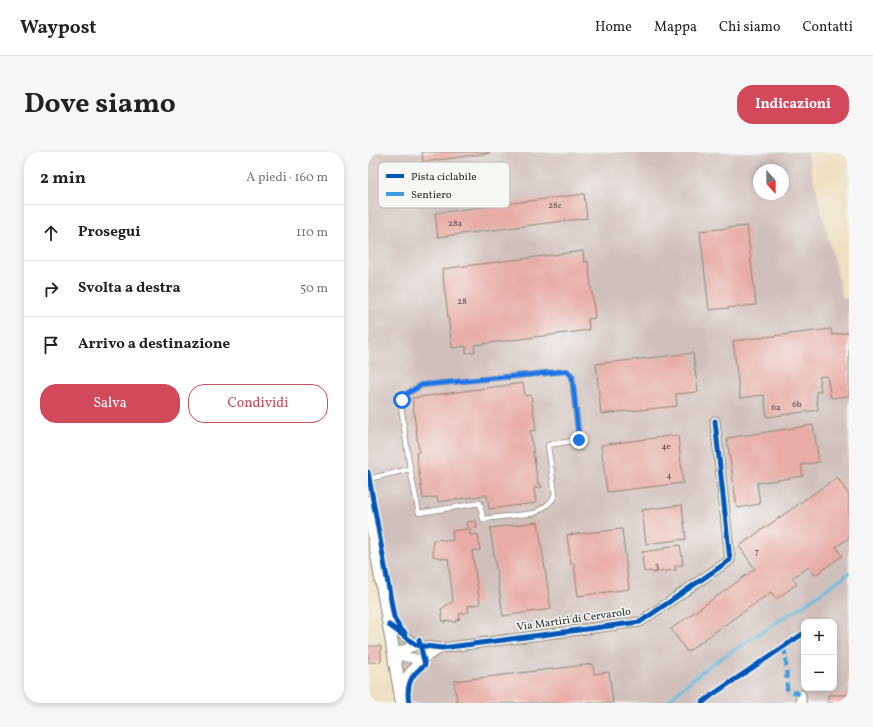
<!DOCTYPE html>
<html lang="it">
<meta charset="utf-8">
<style>
:root{--surface:#fff;--page:#f6f6f6;--text:#222;--muted:#767676;--line:#e0e0e0;--accent:#d1495b}
body{margin:0;font-family:Vollkorn,serif;background:var(--page);color:var(--text)}
.controls{position:absolute;right:12px;bottom:12px;display:grid;overflow:hidden;border-radius:8px;box-shadow:0 2px 6px #0003}
.controls button{width:36px;height:36px;display:grid;place-items:center;padding:0;border:0;border-bottom:1px solid var(--line);background:var(--surface);color:var(--text);font:20px sans-serif}
.compass{position:absolute;left:385px;top:12px;width:36px;height:36px;border-radius:50%;background:var(--surface);box-shadow:0 2px 6px #0003;rotate:159deg}
.stop{position:absolute;width:12px;height:12px;margin:-9px;border:3px solid #1a73e8;border-radius:50%;background:#fff}
.stop.end{background:#1a73e8;border-color:#fff;box-shadow:0 1px 4px #0008}
.list{margin:0;padding:0;list-style:none}
h2{display:flex;justify-content:space-between;align-items:center;height:52px;margin:0;padding:0 16px;font-size:17px}
h2 small{font-size:13px;font-weight:400;color:var(--muted)}
.list li{display:grid;grid-template-columns:26px 1fr auto;gap:12px;align-items:center;box-sizing:border-box;height:56px;padding:0 16px;border-top:1px solid var(--line)}
.list b{display:block;font-size:15px;white-space:nowrap}
.list em{font-size:13px;font-style:normal;color:var(--muted)}
.actions{display:flex;gap:8px;padding:12px 16px}
.actions a{flex:1;padding:9px 0;border:1px solid var(--accent);border-radius:16px;text-align:center;font-size:14px;color:var(--accent)}
.actions .main{background:var(--accent);color:#fff}
.icon{flex:none;width:22px;height:22px;fill:none;stroke:currentColor;stroke-width:2;stroke-linecap:round;stroke-linejoin:round}
.map{position:relative;flex:none;width:481px;height:551px;overflow:hidden;border-radius:16px}
header{display:flex;align-items:center;gap:24px;box-sizing:border-box;height:56px;padding:0 20px;background:var(--surface);border-bottom:1px solid var(--line)}
header strong{font-size:19px}
nav{display:flex;gap:22px;margin-inline-start:auto;font-size:14px}
.intro{display:flex;align-items:center;justify-content:space-between;box-sizing:border-box;height:96px;padding:0 24px}
h1{margin:0;font-size:28px}
.button{padding:10px 18px;border-radius:16px;background:var(--accent);color:#fff;font-size:14px;font-weight:700}
main{display:flex;gap:24px;padding:0 24px}
aside{flex:1;background:var(--surface);border-radius:16px;box-shadow:0 2px 6px #0003}
.map>svg:first-child{display:block}
.industrial{fill:#d0c0bc;fill-rule:evenodd}
.lines{fill:none;stroke-linecap:round;stroke-linejoin:round}
.stream{stroke:#63bee1;stroke-width:3}
.building{fill:#e8aba6}
.service-casing{stroke:#8c8676;stroke-width:6}
.minor-casing{stroke:#8c8676;stroke-width:11}
.tertiary-casing{stroke:#8c8676;stroke-width:14}
.service{stroke:#fff;stroke-width:4.5}
.minor{stroke:#fff;stroke-width:9}
.tertiary{stroke:#fff;stroke-width:12}
.quiet{stroke:#3d9ce1;stroke-width:4;stroke-dasharray:8 4;stroke-linecap:butt}
.cycleway-casing{stroke:#f6f6f2;stroke-width:8}
.cycleway{stroke:#0057b8;stroke-width:5}
.route{stroke:#1a73e8;stroke-width:5}
.labels{text-anchor:middle;dominant-baseline:central;stroke-width:3;stroke-linejoin:round;paint-order:stroke}
.number-label{font-size:9px;fill:#5a4b4a}
.street-label{font-size:11px;fill:#2b2b2b;stroke:#f6f6f2}
.key{fill:#f6f6f2;stroke:#b9b9b6;stroke-width:1}
.key-label{font-size:11px;fill:#2b2b2b}
</style>
<header>
<strong>Waypost</strong>
<nav><a>Home</a><a>Mappa</a><a>Chi siamo</a><a>Contatti</a></nav>
</header>
<div class="intro"><h1>Dove siamo</h1><a class="button">Indicazioni</a></div>
<main>
<aside>
<h2>2 min<small>A piedi · 160 m</small></h2>
<ul class="list">
<li><svg class="icon" aria-label="ahead" viewBox="0 0 24 24"><path d="M12 20V5M6 11l6-6 6 6"/></svg><div><b>Prosegui</b></div><em>110 m</em></li>
<li><svg class="icon" aria-label="right" viewBox="0 0 24 24"><path d="M7 20v-9h11M14 6l5 5-5 5"/></svg><div><b>Svolta a destra</b></div><em>50 m</em></li>
<li><svg class="icon" aria-label="arrive" viewBox="0 0 24 24"><path d="M6 21V4h12l-3 4 3 4H6"/></svg><div><b>Arrivo a destinazione</b></div></li>
</ul>
<div class="actions"><a class="main">Salva</a><a>Condividi</a></div>
</aside>
<div class="map">
<svg width="481" height="551" viewBox="0 0 481 551">
<rect width="100%" height="100%" fill="#f6f6f2"/>
<filter id="ink" filterUnits="userSpaceOnUse"><feTurbulence type="fractalNoise" baseFrequency=".025" numOctaves="2"/><feDisplacementMap in="SourceGraphic" scale="8" xChannelSelector="R" yChannelSelector="G"/><feConvolveMatrix kernelMatrix="1 2 1 2 8 2 1 2 1" color-interpolation-filters="sRGB"/></filter>
<filter id="wash" filterUnits="userSpaceOnUse"><feTurbulence type="fractalNoise" baseFrequency=".012" numOctaves="4" result="noise"/><feDisplacementMap in="SourceGraphic" scale="16" xChannelSelector="R" yChannelSelector="G"/><feGaussianBlur stdDeviation="0.9" result="paint"/><feColorMatrix in="noise" values="0 0 0 0 0 0 0 0 0 0 0 0 0 0 0 0 0 1.4 0 .05"/><feComposite in="paint" operator="in"/></filter>
<g filter="url(#wash)">
<rect width="100%" height="100%" fill="#eee0c2"/>
<!-- industrial -->
<path class="industrial" d="M0,0H439L475,147H481V551H37L0,353ZM391,18H415V42H391ZM436,470H466V536H436Z"/>
<g class="lines">
<!-- stream -->
<path class="stream" d="M298,551L314,536L341,514L428,458L481,421"/>
</g>
<g id="blocks">
<!-- building -->
<path class="building" d="M54,0H122V1L55,10Z
M216,42L219,66L70,85L67,61Z
M379,74L388,153L341,158L332,79Z
M215,99L216,110L220,109L227,166L220,167L221,178L106,193L107,200L98,201V194L84,196L74,117Z
M463,177L464,183L481,180V244L463,246L459,224L451,225L453,239L448,240L450,258L399,265L396,243L372,246L365,189Z
M325,201L330,240L308,242L309,254L233,262L228,212Z
M155,231L157,244L163,243L168,278L162,279L170,332H173L174,335L166,336L168,351L121,357L119,343L70,350L69,345L55,347L48,301L51,300L44,246Z
M445,273L451,310L433,313L435,324L389,331L392,352L369,356L359,286Z
M310,283L315,331L239,340L233,293Z
M469,325L481,343V386L468,395L474,404L447,423L441,415L424,426L429,432L408,447L403,440L319,500L303,477L387,417L371,394Z
M314,353L318,387L278,392L274,358Z
M108,369L109,376L102,377V383L110,382L112,398L104,399L112,452L100,454L101,460L91,462L92,467L89,468L88,470H85L84,469L75,470L73,457L85,449L80,406L78,407L65,404V388H69L71,387L73,388H78V389L85,388L84,379L100,377L99,370Z
M170,370L183,457L135,464L122,376Z
M254,377L261,437L210,444L206,412H203L199,383Z
M312,393L315,413L307,414L308,418L284,421L283,419L276,420L274,406H275L274,400L296,397V395Z
M0,494H13V510H0Z
M225,512L226,522L241,520L245,551H89L86,529Z
M460,543H481V551H460Z"/>
</g>
</g>
<g filter="url(#ink)">
<use href="#blocks" fill-opacity="0" stroke="#8c8676" stroke-width="1"/>
<g class="lines">
<defs>
<path id="service" d="M199,219L204,224L211,288L180,293L187,342L184,348L179,353L167,361L115,367L112,351L51,361L42,317L33,254L36,243L54,233Z
M0,327L42,317"/>
<path id="minor" d="M21,473L48,493L74,496L272,470L362,408L347,269
M26,502L52,508
M26,502L48,493
M31,534L52,508L74,496
M433,543V551"/>
<path id="tertiary" d="M0,350L34,551"/>
</defs>
<!-- service casing -->
<use href="#service" class="service-casing"/>
<!-- minor casing -->
<use href="#minor" class="minor-casing"/>
<!-- tertiary casing -->
<use href="#tertiary" class="tertiary-casing"/>
<!-- service -->
<use href="#service" class="service"/>
<!-- minor -->
<use href="#minor" class="minor"/>
<!-- tertiary -->
<use href="#tertiary" class="tertiary"/>
<!-- quiet -->
<path class="quiet" d="M416,495L418,507L419,537L433,543"/>
<defs>
<path id="cycleway" d="M0,320L26,465L32,477L37,481
M21,473L48,493L74,496L272,470L362,408L347,269
M41,551C38,534 42,523 57,513L51,488
M334,551L344,543L436,481"/>
</defs>
<!-- cycleway casing -->
<use href="#cycleway" class="cycleway-casing"/>
<!-- cycleway -->
<use href="#cycleway" class="cycleway"/>
</g>
</g>
<g class="lines" filter="url(#ink)">
<!-- route -->
<path class="route" d="M34,248L36,243L54,233L199,219L204,224L211,288"/>
</g>
<g class="labels">
<!-- number labels -->
<g class="number-label">
<text x="187" y="53">28c</text>
<text x="87" y="71">28a</text>
<text x="94" y="149">28</text>
<text x="429" y="252">6b</text>
<text x="408" y="255">6a</text>
<text x="298" y="294">4e</text>
<text x="301" y="323">4</text>
<text x="389" y="399">7</text>
<text x="289" y="413">3</text>
</g>
<!-- street labels -->
<g class="street-label">
<text transform="translate(206 468) rotate(-8)">Via Martiri di Cervarolo</text>
</g>
</g>
<!-- legend -->
<rect x="10" y="10" width="132" height="46" rx="6" class="key"/>
<rect x="18" y="22" width="18" height="4" fill="#0057b8"/>
<rect x="18" y="40" width="18" height="4" fill="#3d9ce1"/>
<g class="key-label">
<text x="43" y="28">Pista ciclabile</text>
<text x="43" y="46">Sentiero</text>
</g>
</svg>
<div class="controls">
<button>+</button>
<button>−</button>
</div>
<svg class="compass" viewBox="-18 -18 36 36"><path d="M0-13l5 13h-10z" fill="#e53935"/><path d="M0 13l5-13h-10z" fill="#767676"/></svg>
<div class="stop" style="left:34px;top:248px"></div>
<div class="stop end" style="left:211px;top:288px"></div>
</div>
</main>
